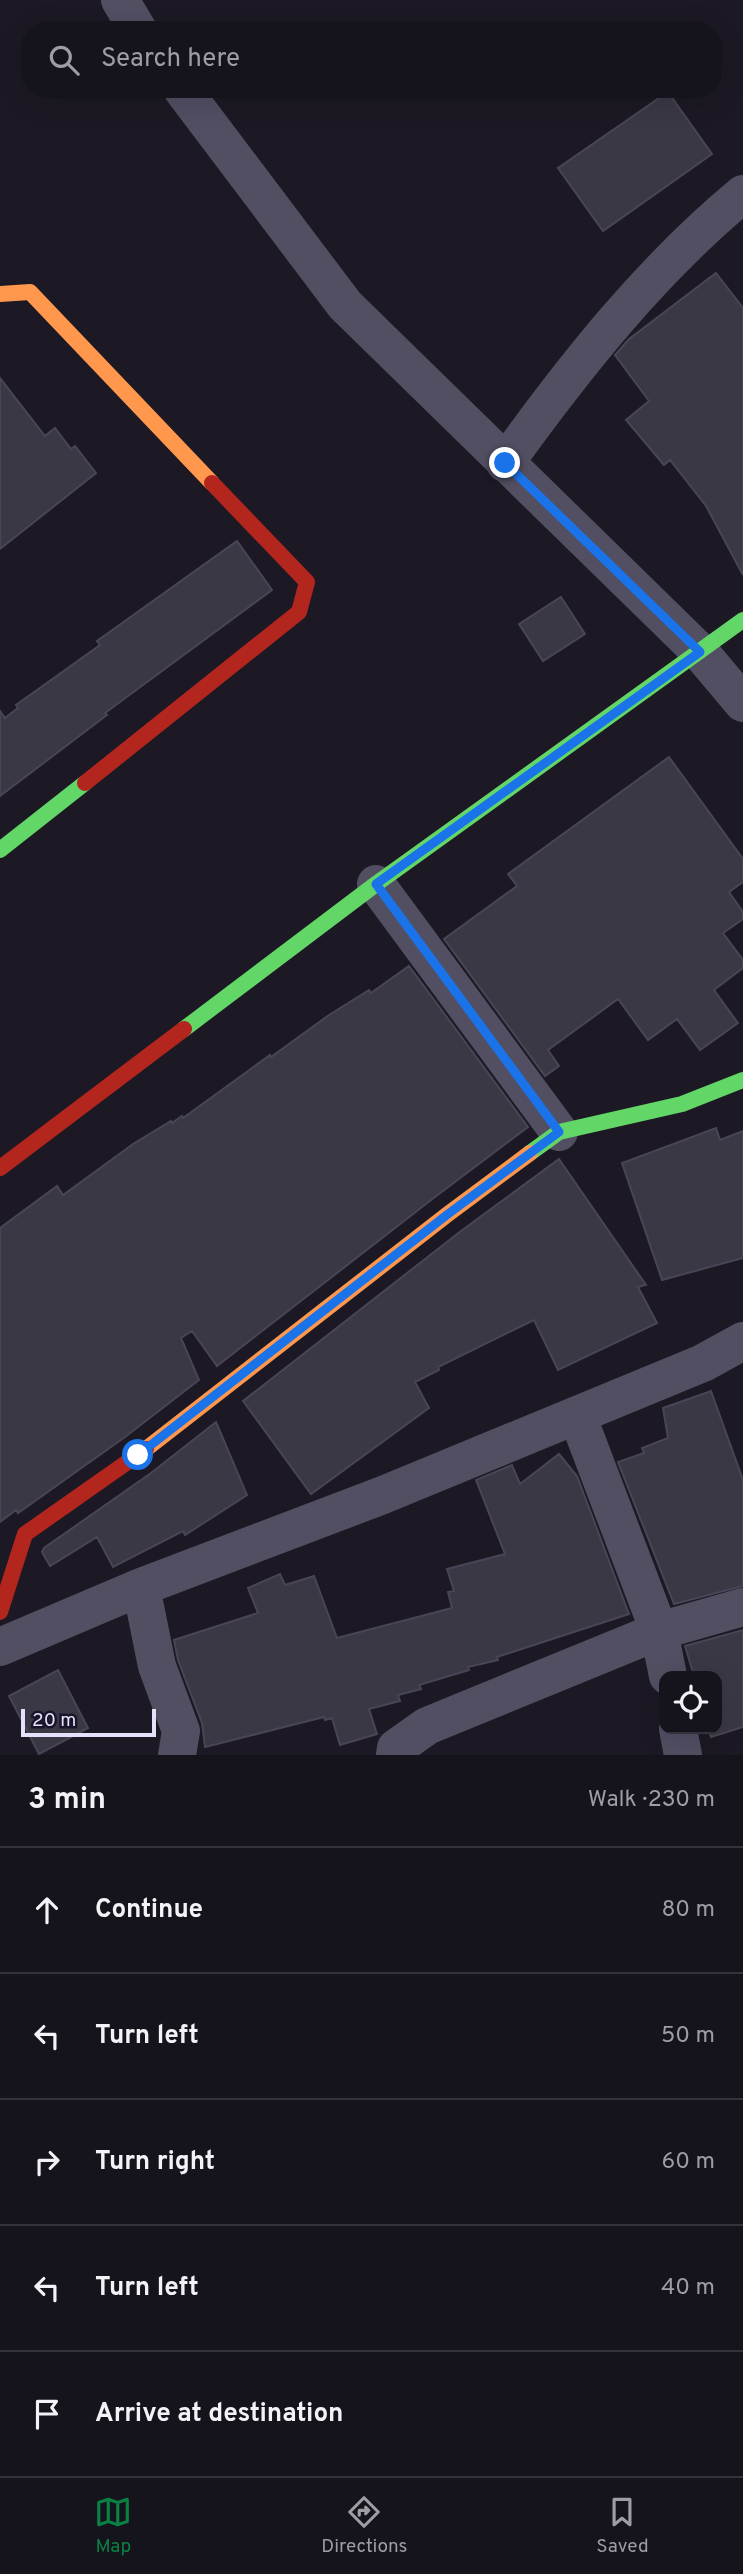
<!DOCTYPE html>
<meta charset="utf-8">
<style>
:root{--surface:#15131b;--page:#1e1c24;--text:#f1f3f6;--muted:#9d9ea3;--line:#34323a;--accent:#0b8043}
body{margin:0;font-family:Overpass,sans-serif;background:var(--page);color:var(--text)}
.controls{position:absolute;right:21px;bottom:21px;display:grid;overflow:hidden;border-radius:14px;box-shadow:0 7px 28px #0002}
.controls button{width:63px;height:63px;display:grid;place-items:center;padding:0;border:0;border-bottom:2px solid var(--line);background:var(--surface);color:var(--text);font:35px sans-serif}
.scale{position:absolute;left:21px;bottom:18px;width:135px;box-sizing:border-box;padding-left:7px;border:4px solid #e5e0fb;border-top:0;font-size:19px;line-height:24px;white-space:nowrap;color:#e5e0fb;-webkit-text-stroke:5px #191429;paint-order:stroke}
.stop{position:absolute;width:21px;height:21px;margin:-16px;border:5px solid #1a73e8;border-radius:50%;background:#fff}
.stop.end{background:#1a73e8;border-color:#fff;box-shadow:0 2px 7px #0008}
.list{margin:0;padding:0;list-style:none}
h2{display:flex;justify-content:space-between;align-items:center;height:91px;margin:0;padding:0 28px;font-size:30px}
h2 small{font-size:23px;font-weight:400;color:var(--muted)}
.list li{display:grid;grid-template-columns:46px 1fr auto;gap:21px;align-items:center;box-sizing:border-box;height:126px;padding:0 28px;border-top:2px solid var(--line)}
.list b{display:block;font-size:26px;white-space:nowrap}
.list em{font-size:23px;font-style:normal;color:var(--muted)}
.icon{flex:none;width:38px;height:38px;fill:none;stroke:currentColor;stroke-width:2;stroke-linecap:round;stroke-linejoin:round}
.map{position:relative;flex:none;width:743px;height:1755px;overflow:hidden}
.search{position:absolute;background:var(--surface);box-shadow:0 7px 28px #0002;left:21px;right:21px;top:21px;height:77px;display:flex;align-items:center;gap:18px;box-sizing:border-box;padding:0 24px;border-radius:28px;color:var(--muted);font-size:26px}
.sheet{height:721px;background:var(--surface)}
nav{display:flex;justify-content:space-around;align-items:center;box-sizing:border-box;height:98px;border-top:2px solid var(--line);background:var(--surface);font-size:19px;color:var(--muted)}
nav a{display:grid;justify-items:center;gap:4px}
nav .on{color:var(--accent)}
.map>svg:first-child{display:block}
.building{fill:#3b3845;stroke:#494556;stroke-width:2}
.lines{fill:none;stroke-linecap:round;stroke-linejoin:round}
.street{stroke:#524f63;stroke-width:38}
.fast{stroke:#63d668;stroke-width:16}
.slow{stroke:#ff974d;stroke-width:16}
.jam{stroke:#b3261e;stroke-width:16}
.route{stroke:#1a73e8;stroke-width:9}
</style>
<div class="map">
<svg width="743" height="1755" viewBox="0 0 743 1755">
<rect width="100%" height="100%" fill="#1c1924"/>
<!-- building -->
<path class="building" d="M668,92L712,154L603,231L558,168Z
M716,273L743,308V575L706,506L670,460L664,465L626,420L649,401L615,355L629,339Z
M0,378L45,436L55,428L71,449L75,446L96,473L0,549Z
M237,541L272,590L105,713L107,715L0,796V711L5,718L18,708L16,705L100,645L97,641Z
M561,597L585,634L543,661L519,624Z
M669,757L743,859V882L729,892L743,912V919L723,933L743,960V968L714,990L738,1023L700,1050L677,1019L648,1040L618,999L548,1050L559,1066L545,1076L444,939L517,886L508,874Z
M409,966L528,1127L435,1197L217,1366L192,1331L181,1338L199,1380L125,1437L18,1513L16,1510L0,1522V1228L57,1186L63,1195L133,1144L171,1121L172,1123L182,1116L183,1118L270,1055L271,1057L329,1015L369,990L371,993Z
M716,1128L720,1140L743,1131V1258L662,1280L622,1163Z
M559,1159L646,1285L638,1287L657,1323L558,1370L534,1320L438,1367L439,1370L415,1382L429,1408L311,1494L243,1401L461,1231Z
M711,1391L743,1480V1586L674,1604L618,1462L644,1453L642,1448L668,1438L663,1408Z
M216,1422L247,1495L185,1535L183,1531L113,1567L97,1537L50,1566L42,1552L44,1548L151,1473Z
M559,1454L577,1476L629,1614L497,1657L498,1660L468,1667L469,1670L419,1685L421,1689L398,1695L400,1701L369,1709L377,1734L340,1745L332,1718L325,1720L324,1717L205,1747L202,1723L178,1660L174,1640L258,1613L248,1588L280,1574L285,1585L314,1576L337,1638L452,1608L448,1592L454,1591L447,1569L505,1554L476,1480L512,1465L520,1484Z
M743,1630V1727L711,1737L708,1729H717V1676H694L685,1646Z
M58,1670L88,1728L39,1754L9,1696Z"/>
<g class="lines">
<!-- street -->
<path class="street" d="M120,0L138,30
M182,89L345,305L700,652L743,703
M505,463C575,366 650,271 743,194
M376,884L559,1132
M577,1415L659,1631L668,1676
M141,1587L157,1666L181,1731L177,1755
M0,1647L141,1587L383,1495L577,1415L703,1363L743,1341
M678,1729L683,1755
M395,1755L396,1748L427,1726L659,1631L743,1607"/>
<!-- fast -->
<path class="fast" d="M0,850L85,783
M184,1029L376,884L743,620
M530,1153L559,1132L682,1104L743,1080"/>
<!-- slow -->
<path class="slow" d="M0,294L30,292L212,483
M146,1449L448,1214L530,1153"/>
<!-- jam -->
<path class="jam" d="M85,783L299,612L307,582L212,483
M0,1168L184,1029
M0,1612L25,1534L146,1449"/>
</g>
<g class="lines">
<!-- route -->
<path class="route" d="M138,1455L448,1214L559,1132L376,884L700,652L505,463"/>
</g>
</svg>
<div class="controls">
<button><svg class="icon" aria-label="locate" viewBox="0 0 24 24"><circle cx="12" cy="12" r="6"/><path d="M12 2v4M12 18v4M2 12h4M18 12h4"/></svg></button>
</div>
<div class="scale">20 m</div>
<div class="stop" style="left:138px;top:1455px"></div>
<div class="stop end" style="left:505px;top:463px"></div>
<div class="search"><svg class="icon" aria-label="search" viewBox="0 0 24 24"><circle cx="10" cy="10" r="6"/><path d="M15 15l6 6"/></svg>Search here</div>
</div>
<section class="sheet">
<h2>3 min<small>Walk · 230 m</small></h2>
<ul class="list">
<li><svg class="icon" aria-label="ahead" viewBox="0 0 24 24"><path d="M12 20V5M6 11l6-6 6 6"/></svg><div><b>Continue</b></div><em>80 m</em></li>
<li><svg class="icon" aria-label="left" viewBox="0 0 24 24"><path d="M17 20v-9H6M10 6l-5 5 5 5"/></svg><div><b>Turn left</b></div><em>50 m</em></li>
<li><svg class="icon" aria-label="right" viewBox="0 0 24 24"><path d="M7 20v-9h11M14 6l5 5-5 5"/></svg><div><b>Turn right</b></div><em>60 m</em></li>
<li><svg class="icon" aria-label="left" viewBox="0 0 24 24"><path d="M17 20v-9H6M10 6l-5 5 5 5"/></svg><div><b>Turn left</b></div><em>40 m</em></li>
<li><svg class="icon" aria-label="arrive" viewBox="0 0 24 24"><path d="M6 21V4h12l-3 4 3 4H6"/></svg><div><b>Arrive at destination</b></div></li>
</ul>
</section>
<nav>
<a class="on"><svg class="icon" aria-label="map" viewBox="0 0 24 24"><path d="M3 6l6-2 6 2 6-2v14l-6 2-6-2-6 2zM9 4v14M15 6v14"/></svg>Map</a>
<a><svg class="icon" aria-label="directions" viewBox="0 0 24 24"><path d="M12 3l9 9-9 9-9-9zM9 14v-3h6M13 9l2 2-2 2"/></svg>Directions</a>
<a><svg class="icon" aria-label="saved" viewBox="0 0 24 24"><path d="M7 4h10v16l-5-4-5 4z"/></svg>Saved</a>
</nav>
